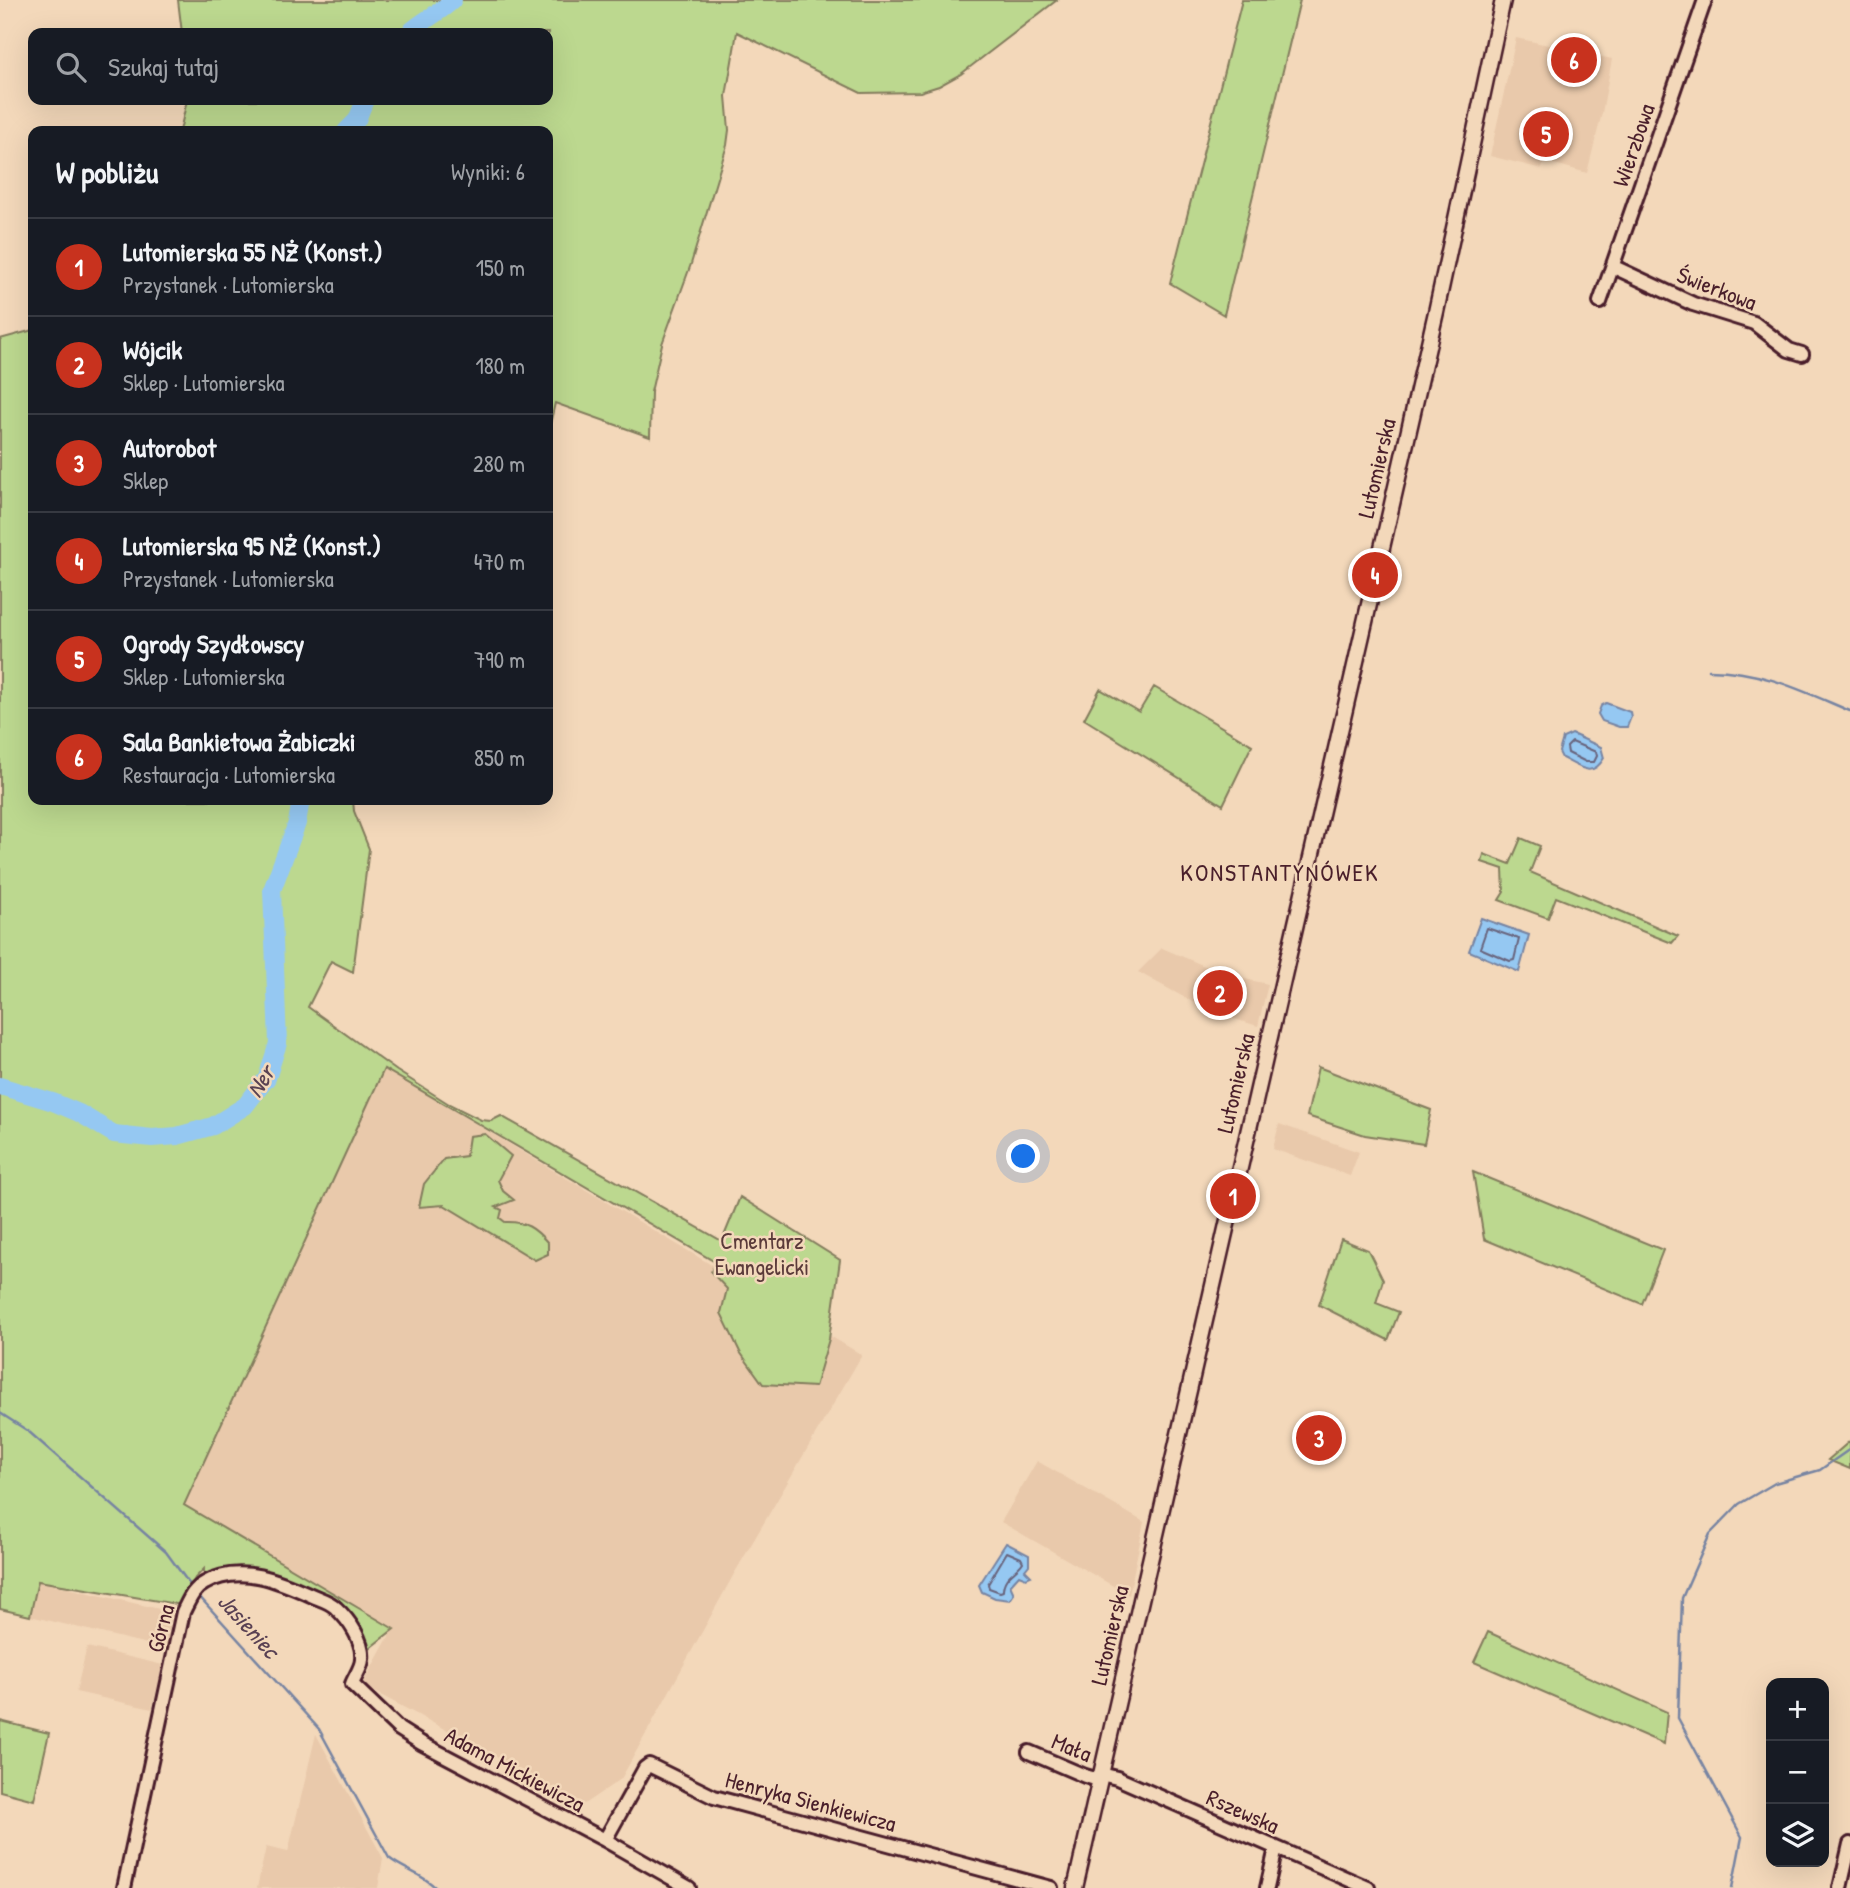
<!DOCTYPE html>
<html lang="pl">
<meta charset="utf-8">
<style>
:root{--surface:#171b24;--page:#242831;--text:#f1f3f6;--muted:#9ea1a6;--line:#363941;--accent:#c8321e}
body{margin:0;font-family:"Patrick Hand",sans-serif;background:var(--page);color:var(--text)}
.controls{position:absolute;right:21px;bottom:21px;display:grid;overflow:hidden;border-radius:14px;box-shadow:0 7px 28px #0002}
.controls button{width:63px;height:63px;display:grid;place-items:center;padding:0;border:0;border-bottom:2px solid var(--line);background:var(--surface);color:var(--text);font:35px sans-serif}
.you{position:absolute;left:1024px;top:1157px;width:24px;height:24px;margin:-18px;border:5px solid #fff;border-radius:50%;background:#1a73e8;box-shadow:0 0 0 10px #1a73e833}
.badge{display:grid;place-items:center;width:46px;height:46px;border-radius:50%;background:var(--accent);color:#fff;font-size:23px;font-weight:700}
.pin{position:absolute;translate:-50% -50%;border:4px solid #fff;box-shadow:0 2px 7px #0006}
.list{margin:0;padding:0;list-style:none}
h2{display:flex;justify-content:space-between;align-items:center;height:91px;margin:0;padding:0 28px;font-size:30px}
h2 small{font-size:23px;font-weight:400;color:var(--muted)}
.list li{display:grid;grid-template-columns:46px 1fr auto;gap:21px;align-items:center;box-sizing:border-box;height:98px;padding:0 28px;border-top:2px solid var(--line)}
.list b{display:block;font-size:26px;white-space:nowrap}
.list p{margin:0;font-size:23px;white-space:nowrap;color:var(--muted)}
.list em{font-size:23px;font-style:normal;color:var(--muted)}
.icon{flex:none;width:38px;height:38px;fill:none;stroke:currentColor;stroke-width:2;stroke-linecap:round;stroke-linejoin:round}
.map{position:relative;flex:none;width:1850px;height:1888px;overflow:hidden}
.search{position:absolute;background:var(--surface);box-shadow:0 7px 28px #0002;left:28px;top:28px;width:525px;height:77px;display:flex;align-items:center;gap:18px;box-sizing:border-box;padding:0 24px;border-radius:14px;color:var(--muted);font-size:26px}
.panel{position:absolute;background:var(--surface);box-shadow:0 7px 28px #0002;left:28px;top:126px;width:525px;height:679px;border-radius:14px}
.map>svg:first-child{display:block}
.built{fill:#e9c9ab}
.green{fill:#bcd88f;stroke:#837c5d;stroke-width:2}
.water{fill:#95c8f2;stroke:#7784a2;stroke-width:2}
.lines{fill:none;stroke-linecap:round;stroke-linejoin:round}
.shore{stroke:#68637b;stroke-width:2}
.stream{stroke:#7784a2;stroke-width:2.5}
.river{stroke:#95c8f2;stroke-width:18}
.minor-casing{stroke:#4a1f2b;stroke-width:18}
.major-casing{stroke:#4a1f2b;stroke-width:19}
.minor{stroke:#f3d8ba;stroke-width:12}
.major{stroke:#f3d8ba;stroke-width:14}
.labels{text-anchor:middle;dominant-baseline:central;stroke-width:5;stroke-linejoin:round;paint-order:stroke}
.street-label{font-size:23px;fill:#4a1f2b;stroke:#f3d8ba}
.park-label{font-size:23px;fill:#5b3b3a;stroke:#f3d8ba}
.neighbourhood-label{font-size:24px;letter-spacing:2px;fill:#4a1f2b;stroke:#f3d8ba}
.water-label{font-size:24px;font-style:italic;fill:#594153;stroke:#f3d8ba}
</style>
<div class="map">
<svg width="1850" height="1888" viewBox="0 0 1850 1888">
<rect width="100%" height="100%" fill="#f3d8ba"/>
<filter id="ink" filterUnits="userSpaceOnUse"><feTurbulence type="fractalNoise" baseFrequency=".0143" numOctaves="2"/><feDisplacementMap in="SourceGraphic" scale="14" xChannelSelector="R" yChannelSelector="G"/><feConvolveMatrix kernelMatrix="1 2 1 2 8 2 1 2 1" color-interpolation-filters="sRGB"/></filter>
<g filter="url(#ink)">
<!-- built -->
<path class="built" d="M1516,38L1612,59L1602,113L1587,173L1544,161L1542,169L1490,156Z
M1162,948L1226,975L1268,984L1258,1026L1211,1012L1138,972Z
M384,1069L862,1355L734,1574L621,1779L584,1804L362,1685L393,1629L184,1505Z
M1279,1124L1359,1152L1350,1176L1273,1149Z
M1037,1461L1144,1522L1129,1595L1001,1522Z
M37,1581L177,1613L168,1649L30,1616Z
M87,1647L163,1665L152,1709L76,1692Z
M316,1734L383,1858L378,1888H257L266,1847L288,1852Z"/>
<!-- green -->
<path class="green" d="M178,0H1057L961,74L939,86L920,92L861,93L737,32L726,96L729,130L727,145L691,264L662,344L651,392L650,437L555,403L548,433V131H180L187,100H548V33H182Z
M1242,0H1300L1224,315L1170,283Z
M33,330V800H353L354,811L369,849L353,972L331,961L308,1007L397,1071L449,1104L481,1120L491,1121L501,1116L722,1241L740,1197L840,1260L829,1339L815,1387L763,1384L740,1352L721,1313L727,1289L711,1272L715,1262L384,1069L184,1505L394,1629L362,1654L335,1606L243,1574L204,1583V1569L195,1578L182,1605L38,1581L30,1616L0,1609V339Z
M1154,687L1252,745L1223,805L1084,719L1100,689L1139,712Z
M1521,838L1540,846L1530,872L1678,936L1672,943L1556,897L1548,918L1499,900L1504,892L1503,869L1482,862L1484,854L1510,864Z
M1318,1067L1431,1110L1424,1144L1365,1135L1307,1116Z
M485,1134L511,1156L498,1180L503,1191L514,1200L496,1207L502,1210L500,1218L505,1222C525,1221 535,1228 548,1243V1254L535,1260L444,1205L419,1207L424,1184L444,1159L466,1156L469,1136Z
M1473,1172L1663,1250L1642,1304L1484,1239Z
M1341,1239L1368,1250L1383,1280L1376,1303L1399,1312L1388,1340L1319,1305Z
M1850,1441V1469L1828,1460Z
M1488,1632L1667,1712L1664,1744L1474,1662Z
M0,1721L49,1733L34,1800L0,1791Z"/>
<!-- water -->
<path class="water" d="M1606,703L1630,712L1631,717L1627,727H1619L1602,721L1598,714L1601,706Z
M1572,734L1601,747L1604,758C1592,779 1580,767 1562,758L1559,752L1563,738Z
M1481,918L1529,935L1519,972L1469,951Z
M1006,1543L1029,1555V1565L1025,1570L1031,1576L1026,1578L1019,1575L1010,1585L1014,1594L1010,1600L995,1598L982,1592L979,1585Z"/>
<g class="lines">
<!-- shore -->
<path class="shore" d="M1572,742L1596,752L1597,756L1594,762H1586L1568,753L1567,747Z
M1487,928L1519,939L1514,960L1510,961L1480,948Z
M1007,1552L1021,1558L1023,1562C1016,1573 1003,1575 1003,1591L1000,1592L989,1588L988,1584Z"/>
<!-- stream -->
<path class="stream" d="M1709,670C1764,671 1800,690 1850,711
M0,1413L28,1431L166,1552L193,1589
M197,1594L319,1729L389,1858C404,1870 423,1874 436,1888
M1732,1888L1742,1837L1678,1718L1682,1598L1710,1534L1739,1504L1775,1483L1820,1470L1850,1449"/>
<!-- river -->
<path class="river" d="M409,33C423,20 440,13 453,0
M346,131L357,120L365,100
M0,1086L53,1102L79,1113L114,1134L152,1138L177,1136L213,1126L245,1106L267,1078L278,1043L272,890L297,823L301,800"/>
<defs>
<path id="minor" d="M1614,267L1693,304L1754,323L1789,350L1802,354
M1600,302L1705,0
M1029,1752L1085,1776L1099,1780
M1101,1774L1117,1778L1368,1888
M605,1840L645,1768L649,1765L714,1797L1051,1888
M124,1888L183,1612C189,1600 193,1589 205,1583C240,1563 280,1581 313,1596C320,1599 331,1602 336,1608C349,1620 364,1641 362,1659C362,1667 355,1676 352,1684L399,1729L421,1743L605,1840L689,1888
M1267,1888L1276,1848
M1840,1888L1850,1844"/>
<path id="major" d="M1075,1888L1436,312L1503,0"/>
</defs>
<!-- minor casing -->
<use href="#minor" class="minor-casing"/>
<!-- major casing -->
<use href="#major" class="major-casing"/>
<!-- minor -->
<use href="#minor" class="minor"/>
<!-- major -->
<use href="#major" class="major"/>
</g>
</g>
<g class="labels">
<!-- street labels -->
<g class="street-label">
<text transform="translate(1633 145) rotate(-71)">Wierzbowa</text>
<text transform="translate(1717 288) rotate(21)">Świerkowa</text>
<text transform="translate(1376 468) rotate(-77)">Lutomierska</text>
<text transform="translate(1235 1083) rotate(-77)">Lutomierska</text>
<text transform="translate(160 1628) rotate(-75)">Górna</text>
<text transform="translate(1109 1635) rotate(-77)">Lutomierska</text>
<text transform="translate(1072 1747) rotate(22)">Mała</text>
<text transform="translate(515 1769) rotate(28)">Adama Mickiewicza</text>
<text transform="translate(811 1801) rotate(15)">Henryka Sienkiewicza</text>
<text transform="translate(1243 1811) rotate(24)">Rszewska</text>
</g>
<!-- park labels -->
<g class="park-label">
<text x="762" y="1240">Cmentarz<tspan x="762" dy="26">Ewangelicki</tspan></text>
</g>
<!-- neighbourhood labels -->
<g class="neighbourhood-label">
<text x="1280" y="872">KONSTANTYNÓWEK</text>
</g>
<!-- water labels -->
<g class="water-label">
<text transform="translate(260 1081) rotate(-59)">Ner</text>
<text transform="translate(249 1625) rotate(48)">Jasieniec</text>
</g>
</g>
</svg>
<div class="controls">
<button>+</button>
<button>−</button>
<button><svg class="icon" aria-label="layers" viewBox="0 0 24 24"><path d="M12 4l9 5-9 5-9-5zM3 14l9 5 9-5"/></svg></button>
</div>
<div class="you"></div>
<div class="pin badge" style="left:1233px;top:1196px">1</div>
<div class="pin badge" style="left:1220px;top:993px">2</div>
<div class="pin badge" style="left:1319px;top:1438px">3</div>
<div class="pin badge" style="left:1375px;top:575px">4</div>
<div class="pin badge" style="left:1546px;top:134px">5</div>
<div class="pin badge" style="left:1574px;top:60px">6</div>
<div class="search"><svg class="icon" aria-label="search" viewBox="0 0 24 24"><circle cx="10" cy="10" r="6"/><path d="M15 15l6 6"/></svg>Szukaj tutaj</div>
<section class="panel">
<h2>W pobliżu<small>Wyniki: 6</small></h2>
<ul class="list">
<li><span class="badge">1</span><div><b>Lutomierska 55 NŻ (Konst.)</b><p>Przystanek · Lutomierska</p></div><em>150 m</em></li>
<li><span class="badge">2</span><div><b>Wójcik</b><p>Sklep · Lutomierska</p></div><em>180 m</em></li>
<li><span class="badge">3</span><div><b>Autorobot</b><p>Sklep</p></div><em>280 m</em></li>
<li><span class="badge">4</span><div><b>Lutomierska 95 NŻ (Konst.)</b><p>Przystanek · Lutomierska</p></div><em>470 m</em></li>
<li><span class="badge">5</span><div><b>Ogrody Szydłowscy</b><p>Sklep · Lutomierska</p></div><em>790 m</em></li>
<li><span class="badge">6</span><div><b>Sala Bankietowa Żabiczki</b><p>Restauracja · Lutomierska</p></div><em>850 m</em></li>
</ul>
</section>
</div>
